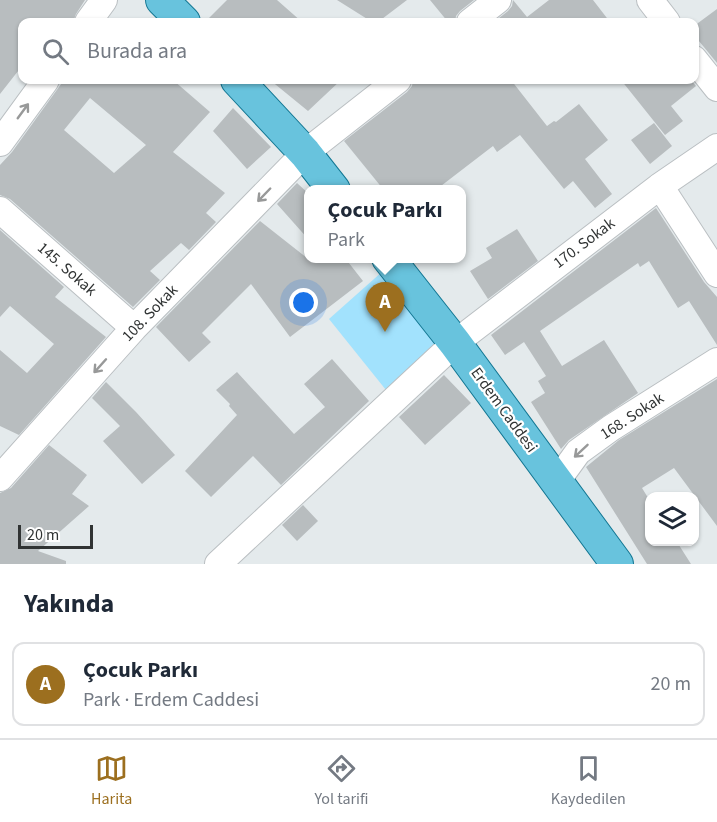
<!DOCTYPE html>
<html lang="tr">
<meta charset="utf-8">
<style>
:root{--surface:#fff;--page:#f2f2f3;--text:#1f2937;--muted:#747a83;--line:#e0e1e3;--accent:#9c6f1f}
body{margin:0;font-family:"Source Sans 3",sans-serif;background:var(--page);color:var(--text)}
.controls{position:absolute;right:18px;bottom:18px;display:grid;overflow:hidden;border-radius:12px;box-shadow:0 2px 4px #0004}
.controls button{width:54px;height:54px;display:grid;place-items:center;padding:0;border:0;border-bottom:2px solid var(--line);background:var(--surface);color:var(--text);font:30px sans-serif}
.scale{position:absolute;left:18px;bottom:15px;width:75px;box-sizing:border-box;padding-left:6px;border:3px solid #303333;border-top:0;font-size:16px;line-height:21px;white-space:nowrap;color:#303333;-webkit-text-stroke:4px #fff;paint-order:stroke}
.you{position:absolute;left:304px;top:303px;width:21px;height:21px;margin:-15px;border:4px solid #fff;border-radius:50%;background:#1a73e8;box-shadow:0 0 0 9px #1a73e833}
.badge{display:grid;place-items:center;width:39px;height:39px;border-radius:50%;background:var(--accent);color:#fff;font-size:20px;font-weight:700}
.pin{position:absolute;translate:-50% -50px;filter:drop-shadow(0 2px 3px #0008)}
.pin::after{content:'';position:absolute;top:32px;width:21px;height:18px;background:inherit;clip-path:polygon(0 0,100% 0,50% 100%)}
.popup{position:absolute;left:304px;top:185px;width:162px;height:78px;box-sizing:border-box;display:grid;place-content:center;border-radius:12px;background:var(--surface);filter:drop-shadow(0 2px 4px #0005);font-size:20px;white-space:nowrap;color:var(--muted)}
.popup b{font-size:22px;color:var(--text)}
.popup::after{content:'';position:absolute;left:50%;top:100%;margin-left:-12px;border:12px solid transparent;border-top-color:var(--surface)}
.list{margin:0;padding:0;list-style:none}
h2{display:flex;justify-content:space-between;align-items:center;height:78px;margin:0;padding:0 24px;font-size:26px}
h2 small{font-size:20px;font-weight:400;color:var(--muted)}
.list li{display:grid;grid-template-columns:39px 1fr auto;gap:18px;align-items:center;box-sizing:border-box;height:84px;margin:0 12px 12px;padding:0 12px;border:2px solid var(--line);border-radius:12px}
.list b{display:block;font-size:22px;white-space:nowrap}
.list p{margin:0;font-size:20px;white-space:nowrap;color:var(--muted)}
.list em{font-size:20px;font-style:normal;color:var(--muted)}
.icon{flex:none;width:33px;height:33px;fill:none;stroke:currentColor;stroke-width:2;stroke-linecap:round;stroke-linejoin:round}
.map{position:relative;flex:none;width:717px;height:564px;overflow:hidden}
.search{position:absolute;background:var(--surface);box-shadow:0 2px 4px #0004;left:18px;right:18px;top:18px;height:66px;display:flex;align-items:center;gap:15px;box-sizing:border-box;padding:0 21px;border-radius:12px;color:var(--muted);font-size:22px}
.sheet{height:174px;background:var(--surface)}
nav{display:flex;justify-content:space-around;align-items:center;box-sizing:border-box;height:84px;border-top:2px solid var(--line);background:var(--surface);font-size:16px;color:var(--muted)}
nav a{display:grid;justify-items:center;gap:3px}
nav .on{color:var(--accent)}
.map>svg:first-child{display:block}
.park{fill:#a2e2fd}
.building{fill:#b8bdbf;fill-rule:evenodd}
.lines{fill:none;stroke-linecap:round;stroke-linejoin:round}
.minor-casing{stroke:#babfc2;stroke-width:28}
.major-casing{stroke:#137793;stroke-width:34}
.minor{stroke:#fff;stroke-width:26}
.major{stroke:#68c3dd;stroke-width:32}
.oneway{stroke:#989999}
.labels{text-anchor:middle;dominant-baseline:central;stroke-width:4.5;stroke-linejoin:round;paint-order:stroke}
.street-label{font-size:16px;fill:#303333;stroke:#fff}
</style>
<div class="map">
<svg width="717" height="564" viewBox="0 0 717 564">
<rect width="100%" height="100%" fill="#e4eaec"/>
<!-- park -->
<path class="park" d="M383,271L439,342L386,390L329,319Z"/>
<!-- building -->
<path class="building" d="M0,0H85L76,14L73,22H22V66L0,94Z
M227,0H277L302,22H205Z
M337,0H407L378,22H372Z
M430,0H474L460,11L456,16L455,22H448Z
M513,0L527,17L549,0H593L610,22H494L508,11L512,6Z
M717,9V63L694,35V26Z
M64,80H173L210,112L173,152L225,193L206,213L216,222L189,250L181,243L150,271L160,280L133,307L10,199L0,195V165L12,152ZM90,98L146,145L114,173L64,130Z
M270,80H341L308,111Z
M413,80H511L547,126L554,121L556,122L579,104L608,140L585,159L612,194L595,208L573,181L564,189L520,135L497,152L493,146L437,189H383L344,141L407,92L412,86Z
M621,80H691L696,86L671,106L683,121L665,135Z
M233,108L271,147L247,169L213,131Z
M654,123L672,146L650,164L631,140Z
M297,183L309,194V240L277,204Z
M656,208L704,282L717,297V345L689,301L678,308L649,261L640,267L638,263L540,331L562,366L604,340L638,393L569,440L561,449L531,402L545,393L538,381L546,376L524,342L505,355L491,335Z
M260,221L307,258H345L363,281L290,337L251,284L202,333L211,342L189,362L156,327Z
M517,229L538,261L488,299L470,271L492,258L486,248Z
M0,230L64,287L55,297L106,337L19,435L0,426V350L27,373L54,344L10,306L0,317Z
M332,359L369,401L281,485L253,456L211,497L185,471L237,415L229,406L230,404L216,390L237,372L294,434L325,407L304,384Z
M444,375L471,403L425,445L399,417Z
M717,379V526L674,468L642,488L650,501V542H677L691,564H647L586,467L619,440Z
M106,382L136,412L175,455L142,484L103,441L120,426L92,398Z
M49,445L87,475L72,494L89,506L38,551L66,561V564H0V493L11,488Z
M303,505L318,521L297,541L282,525Z"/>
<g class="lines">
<defs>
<path id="minor" d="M650,0L667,22
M88,22L104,0
M470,22L498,0
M694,59L717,88
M0,143L46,80
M660,186L717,274
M0,210L134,328
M0,478L134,328L305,153L398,80
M557,481L578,452L611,428L717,361
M218,564L455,343L660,186L717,147"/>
<path id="major" d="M162,0L184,22
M237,80L305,153L334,190
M388,258L455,343L617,564"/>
</defs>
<!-- minor casing -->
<use href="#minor" class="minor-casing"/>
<!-- major casing -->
<use href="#major" class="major-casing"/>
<!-- minor -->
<use href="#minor" class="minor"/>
<!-- major -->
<use href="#major" class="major"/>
</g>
<!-- one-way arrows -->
<defs><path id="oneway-shaft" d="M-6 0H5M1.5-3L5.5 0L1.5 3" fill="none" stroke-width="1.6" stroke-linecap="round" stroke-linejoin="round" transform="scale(1.5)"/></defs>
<g class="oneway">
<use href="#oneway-shaft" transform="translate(23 111) rotate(-54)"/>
<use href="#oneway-shaft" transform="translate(264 195) rotate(134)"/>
<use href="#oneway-shaft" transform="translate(100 366) rotate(132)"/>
<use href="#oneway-shaft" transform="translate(581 451) rotate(137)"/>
</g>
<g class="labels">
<!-- street labels -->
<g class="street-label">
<text transform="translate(584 243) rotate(-37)">170. Sokak</text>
<text transform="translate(67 269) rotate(41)">145. Sokak</text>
<text transform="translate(150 313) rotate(-46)">108. Sokak</text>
<text transform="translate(504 410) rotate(54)">Erdem Caddesi</text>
<text transform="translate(632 416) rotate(-33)">168. Sokak</text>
</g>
</g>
</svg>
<div class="controls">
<button><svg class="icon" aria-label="layers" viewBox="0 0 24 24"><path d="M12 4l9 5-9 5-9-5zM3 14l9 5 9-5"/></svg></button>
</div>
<div class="scale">20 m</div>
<div class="you"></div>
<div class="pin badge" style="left:385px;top:332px">A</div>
<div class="popup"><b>Çocuk Parkı</b>Park</div>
<div class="search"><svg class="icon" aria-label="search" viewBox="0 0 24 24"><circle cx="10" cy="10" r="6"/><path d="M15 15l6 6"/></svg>Burada ara</div>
</div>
<section class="sheet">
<h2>Yakında<small></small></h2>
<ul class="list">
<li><span class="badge">A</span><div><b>Çocuk Parkı</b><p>Park · Erdem Caddesi</p></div><em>20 m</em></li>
</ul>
</section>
<nav>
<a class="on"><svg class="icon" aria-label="map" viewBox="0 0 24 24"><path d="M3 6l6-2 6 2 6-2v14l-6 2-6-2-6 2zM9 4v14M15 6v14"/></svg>Harita</a>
<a><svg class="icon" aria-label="directions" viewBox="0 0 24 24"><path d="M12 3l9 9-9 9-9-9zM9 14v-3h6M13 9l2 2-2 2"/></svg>Yol tarifi</a>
<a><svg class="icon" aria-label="saved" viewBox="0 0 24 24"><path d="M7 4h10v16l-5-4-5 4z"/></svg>Kaydedilen</a>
</nav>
